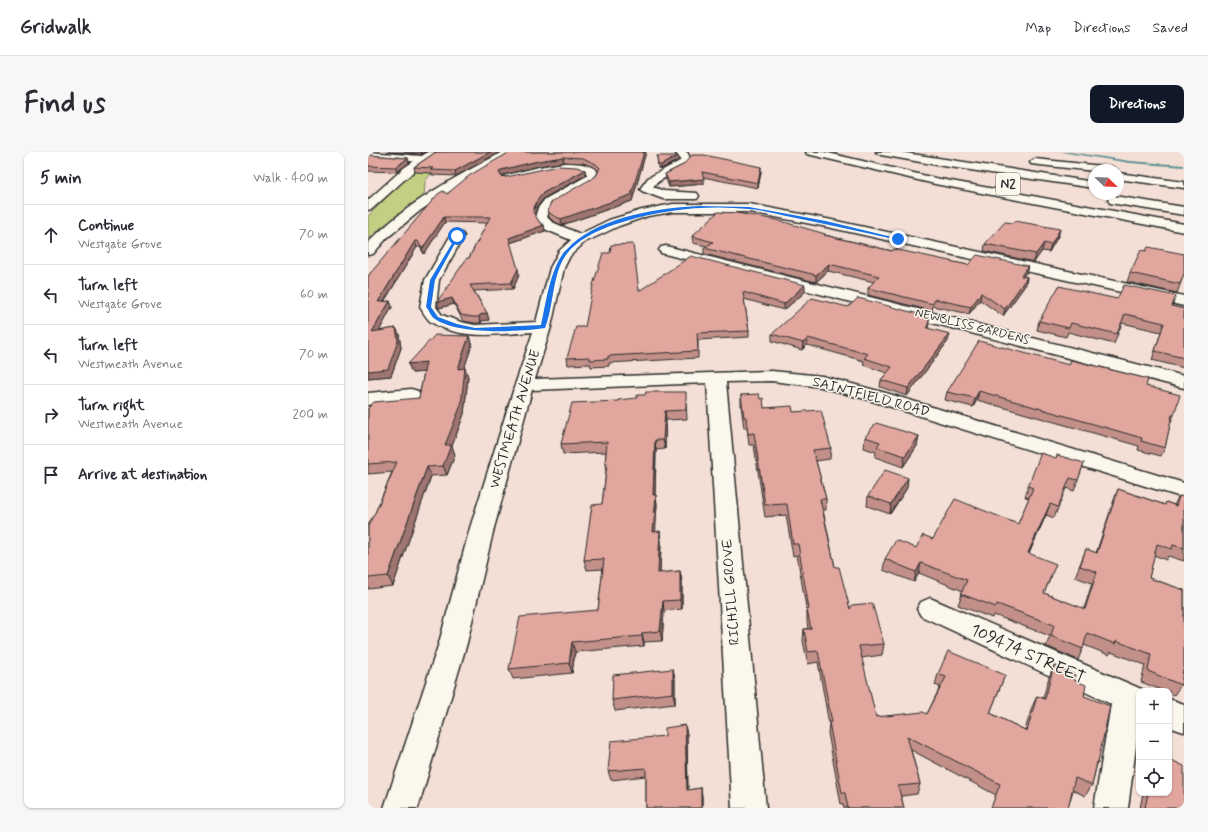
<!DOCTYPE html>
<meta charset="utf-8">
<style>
:root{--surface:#fff;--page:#f7f7f7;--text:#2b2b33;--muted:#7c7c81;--line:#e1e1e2;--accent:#111827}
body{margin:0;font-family:Mynerve,sans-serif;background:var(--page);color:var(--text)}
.controls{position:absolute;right:12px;bottom:12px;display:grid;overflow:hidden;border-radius:8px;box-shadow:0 1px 3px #0004}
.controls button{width:36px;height:36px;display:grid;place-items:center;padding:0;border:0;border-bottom:1px solid var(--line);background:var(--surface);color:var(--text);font:20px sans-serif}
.compass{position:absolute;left:720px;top:12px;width:36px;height:36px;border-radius:50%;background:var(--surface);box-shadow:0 1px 3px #0004;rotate:113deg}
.stop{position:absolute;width:12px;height:12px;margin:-9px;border:3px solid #1a73e8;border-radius:50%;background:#fff}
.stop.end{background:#1a73e8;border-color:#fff;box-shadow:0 1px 4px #0008}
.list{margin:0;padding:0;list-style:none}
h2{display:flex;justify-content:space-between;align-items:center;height:52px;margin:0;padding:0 16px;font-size:17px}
h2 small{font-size:13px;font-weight:400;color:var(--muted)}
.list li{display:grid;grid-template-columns:26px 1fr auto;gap:12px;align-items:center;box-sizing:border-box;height:60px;padding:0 16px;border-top:1px solid var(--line)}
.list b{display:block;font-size:15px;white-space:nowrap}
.list p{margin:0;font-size:13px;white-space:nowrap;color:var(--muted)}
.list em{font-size:13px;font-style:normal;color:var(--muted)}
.icon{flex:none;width:22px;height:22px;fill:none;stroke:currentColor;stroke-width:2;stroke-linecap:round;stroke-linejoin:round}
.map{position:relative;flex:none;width:816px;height:656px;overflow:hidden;border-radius:8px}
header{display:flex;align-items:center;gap:24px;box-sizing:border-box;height:56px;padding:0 20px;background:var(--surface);border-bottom:1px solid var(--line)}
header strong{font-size:19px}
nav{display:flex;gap:22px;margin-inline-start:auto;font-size:14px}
.intro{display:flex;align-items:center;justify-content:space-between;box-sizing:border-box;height:96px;padding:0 24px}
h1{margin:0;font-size:28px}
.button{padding:10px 18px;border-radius:8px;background:var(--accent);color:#fff;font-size:14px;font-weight:700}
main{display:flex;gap:24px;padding:0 24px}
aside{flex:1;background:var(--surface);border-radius:8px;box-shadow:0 1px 3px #0004}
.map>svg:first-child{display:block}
.green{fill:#c3d084;stroke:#777e58}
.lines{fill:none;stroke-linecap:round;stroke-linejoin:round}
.stream{fill:#5f9093;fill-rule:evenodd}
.street-casing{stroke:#2b2b2b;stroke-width:3}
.secondary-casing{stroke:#2b2b2b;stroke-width:3}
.highway-casing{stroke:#2b2b2b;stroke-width:3}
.street{fill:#fbf7ec;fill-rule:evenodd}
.secondary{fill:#fbf7ec;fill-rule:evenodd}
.highway{fill:#fbf7ec;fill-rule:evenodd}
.wall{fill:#c29089;stroke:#2b2b2b}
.shaded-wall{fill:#9e756f;stroke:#2b2b2b}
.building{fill:#e1a79f;stroke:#2b2b2b}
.route{fill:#1a73e8}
.labels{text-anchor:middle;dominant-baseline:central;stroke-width:3;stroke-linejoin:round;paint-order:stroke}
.far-street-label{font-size:12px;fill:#2b2b2b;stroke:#fbf7ec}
.shield{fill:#fbf7ec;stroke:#696865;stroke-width:1}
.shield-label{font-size:13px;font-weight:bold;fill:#2b2b2b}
.street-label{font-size:14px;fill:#2b2b2b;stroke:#fbf7ec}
.near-street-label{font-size:17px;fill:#2b2b2b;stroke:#fbf7ec}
</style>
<header>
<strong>Gridwalk</strong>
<nav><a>Map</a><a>Directions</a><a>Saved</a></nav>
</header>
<div class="intro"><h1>Find us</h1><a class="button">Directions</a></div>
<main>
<aside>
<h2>5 min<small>Walk · 400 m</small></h2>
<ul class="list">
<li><svg class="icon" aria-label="ahead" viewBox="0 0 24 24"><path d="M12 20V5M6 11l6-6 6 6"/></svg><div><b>Continue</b><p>Westgate Grove</p></div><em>70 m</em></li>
<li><svg class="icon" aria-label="left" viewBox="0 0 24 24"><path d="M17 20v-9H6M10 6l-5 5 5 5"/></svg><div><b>Turn left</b><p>Westgate Grove</p></div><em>60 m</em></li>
<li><svg class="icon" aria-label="left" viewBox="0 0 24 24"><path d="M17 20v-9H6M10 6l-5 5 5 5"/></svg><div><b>Turn left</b><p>Westmeath Avenue</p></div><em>70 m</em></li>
<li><svg class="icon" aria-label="right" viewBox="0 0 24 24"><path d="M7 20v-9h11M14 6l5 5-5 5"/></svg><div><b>Turn right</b><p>Westmeath Avenue</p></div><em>200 m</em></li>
<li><svg class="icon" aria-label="arrive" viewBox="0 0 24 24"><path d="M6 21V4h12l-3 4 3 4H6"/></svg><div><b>Arrive at destination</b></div></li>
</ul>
</aside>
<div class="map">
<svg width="816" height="656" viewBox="0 0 816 656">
<rect width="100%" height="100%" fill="#f3dfd5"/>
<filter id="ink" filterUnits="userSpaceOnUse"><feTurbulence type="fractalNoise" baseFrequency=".025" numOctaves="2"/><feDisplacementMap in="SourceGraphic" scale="8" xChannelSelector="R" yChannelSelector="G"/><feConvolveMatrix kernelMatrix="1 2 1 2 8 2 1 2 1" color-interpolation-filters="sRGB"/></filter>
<g filter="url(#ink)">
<!-- green -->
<path class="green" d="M63,7L73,9L57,29L56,46L10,78L0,88V64L32,32Z"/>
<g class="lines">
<!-- stream -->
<path class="stream" d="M693,0H702L762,9L816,13V15L762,11Z"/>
<defs>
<path id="street" d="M0,0L54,4L59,7L54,10L0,6Z
M135,0H148L90,34L53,58L19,86L5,102L0,103V91C38,51 87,25 135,0Z
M307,0H319L323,8C313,23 294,23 285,35L296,39L329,41L331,44L329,47H295L274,39L272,37L280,26L310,10L313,8Z
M196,11C208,11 223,11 231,21L228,28L185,53L182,57L179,65L184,70L212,82L241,68L274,58L305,52H381L459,67L816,144V154L459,75L381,60H305L280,64L251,74L217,90L202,104L196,116L183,175L167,227L404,219L454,224L518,241L816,331V346L504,249L453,235L404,229L358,230L398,656H364L339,231L164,238L126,376L99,491L50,656H16L71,491L102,376L147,233L165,180C132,182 93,189 63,170C59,167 55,160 52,155L57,128L84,81H94L96,84L71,128L68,155L74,163L93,170L107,173L168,170L182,116L191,99L203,88L174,76L167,65L170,56L177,47L219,24V22C199,10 161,24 139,29L135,28L133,26L135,24L171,15Z
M298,94L816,224V236L293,101L291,98L293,95Z
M43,237L50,239L52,243L50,247L0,253V241Z
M562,446L778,539H771V572L760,656H726L743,552L553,464L549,457L553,450Z
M801,547L816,552V580L801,575Z"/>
<path id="secondary" d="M60,0H73L45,20L4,57L0,58V48L37,15Z"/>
<path id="highway" d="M438,0H456L567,26L816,72V80L567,32L439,2Z
M508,0H531L726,30V36L575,14L513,3Z
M667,7L744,15L749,18H726V19L663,12L662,10Z
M750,21L816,30V36L750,27Z
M746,44L816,55V63L742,51L740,48L742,45Z"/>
</defs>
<!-- street casing -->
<use href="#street" class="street-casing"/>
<!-- secondary casing -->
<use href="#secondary" class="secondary-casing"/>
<!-- highway casing -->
<use href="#highway" class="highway-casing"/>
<!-- street -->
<use href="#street" class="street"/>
<!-- secondary -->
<use href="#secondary" class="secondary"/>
<!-- highway -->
<use href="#highway" class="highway"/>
</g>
<!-- wall -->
<path class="wall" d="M20,0H58L53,2Z
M68,0H132L88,24L64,23L63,21L47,20L46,15Z
M142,0H278L264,49L194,73L185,69L181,65L180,59L228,24L230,19L228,16L215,11L196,10L171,14L135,23L133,24L138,25L217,18L218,23L176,46L169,55L166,63L172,71L176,73L177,79L142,91L151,123L145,137L106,139L119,161L121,168L113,169V171H107L95,169L86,152L71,156L101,106L119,71L77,70L56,102L52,95H49L16,150L22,149L24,155L11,179L28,176L31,182L33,196L23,224L0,226V124L79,42Z
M0,3L40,6L41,11L29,20L0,19Z
M289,4L311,8L293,17L290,16Z
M315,13L393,20L390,36L335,25L336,32L301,35L298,27L297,22Z
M645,71L692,77L690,84L681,100L674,99L666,110L616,99L617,92Z
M457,82V83L524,99L600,113L660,114L658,121L655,124L659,125L658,132L635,164L612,148L601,162L565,154L564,159L500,143V136L506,130L460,119L448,130L336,102V96L338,94L325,91L324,84Z
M778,99L816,122L809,141L759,130L762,121Z
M242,101L271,139L437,140L416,158L376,147L381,179V185L330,188V206L241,211V214L223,215L222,212L200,213L199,206L217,175Z
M749,147L804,154L816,157V216L784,208L793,180L754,171L746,192L700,180L698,185L669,178L671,169Z
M480,155L561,172L560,176L580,189L539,244L512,235L513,228L519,221L495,213L496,209L439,193L434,198L404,189V182Z
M104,193L96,216H97L100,225L96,262L84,294L87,303L79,323L63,324L25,434L0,437V374L7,361L24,320L0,322V256L51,246L56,220L44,221Z
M778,234L806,263L802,272L797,296L793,304L770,298L771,294L609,248L605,255L577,248L579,240Z
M373,243L392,247L396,256L425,260L463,296L462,307L448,309L458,347V358H455L467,415L482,457L516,492L514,503L493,506L508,565L559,562L572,535L567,533L570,522L637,523L622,561L657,578L664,555L669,544L675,546L681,525L686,513L706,528L716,544L730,610L728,615L724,633L717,644L705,638L700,656H623L628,643L543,598L552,632L549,642L533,644L536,656H476L475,652H473L460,581L461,572L450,510L440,512L435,489L436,477H440L439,469V461L429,403L425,404L418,363L397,365L386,293H381L379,276H376L373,254Z
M318,250L319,267L298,268L297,297L288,298L287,343L289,352L287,380L293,389L292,421L312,419L314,429V457L296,459L294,489L276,490V494L207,500L204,521L145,527L141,517L230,458L235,417L219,418L216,408L234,352L238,320L237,312L238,300L195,302L193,292Z
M551,284L549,294L535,315L507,305L508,300L496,296L497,285Z
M688,306L716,311L706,339L698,336L686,366L678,363L661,402L684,423L676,441L716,457L724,431L707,425L718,397L728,401L746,348L750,337L797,353L798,350L806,353L811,344L816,345V409L800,404L798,408L786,403L781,426L816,438V532L813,531V533L806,543L801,541V539H796L773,530L777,513L743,500L741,503L716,493L710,508L678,494L682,484L626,463L624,466L590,453L595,439L551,421L546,430L515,418L517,407L548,396L565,387L650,372L661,346L657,345L660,334Z
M539,336L522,362L499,354L500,344Z
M305,517L307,527V552L247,559L244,548Z
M319,582L320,638L333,636L334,645V656H278V624L243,628L240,619Z
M775,641H801L816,656H772Z"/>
<!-- shaded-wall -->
<path class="shaded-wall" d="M53,0H58L53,2Z
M122,0H132L88,24L87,19Z
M276,0H278L264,49L194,73L193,67Z
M310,4L311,8L293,17V13Z
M195,5L196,10L171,14L135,23L132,25L131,20L133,18L170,9Z
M40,6L41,11L29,20L28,15Z
M393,15V20L390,36V31Z
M217,18L218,23L176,46L169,55L166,66L165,60L168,50L175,41Z
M336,27V32L301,35V30Z
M76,65L77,70L56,102L54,97Z
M176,73L177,79L142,91L141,86Z
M692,77L690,84L681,100L683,93Z
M47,89L49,95L12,156L10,150Z
M676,91L674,99L666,110L668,102Z
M461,112L460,119L448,130V123Z
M660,114L658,121L651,131L653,124Z
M150,117L151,123L145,137L143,131Z
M659,125L658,132L635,164L637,157Z
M437,133V140L416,158V152Z
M613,141L612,148L601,162L603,155Z
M84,146L86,152L71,156L69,150Z
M22,149L24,155L7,187L4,180Z
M119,161L121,168L113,169V171L111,165L112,163Z
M28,176L31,182L33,196L23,224L0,226V219Z
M582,182L580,189L539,244L540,236Z
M101,184L104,193L93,226L90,217Z
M440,186L439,193L434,198L435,191Z
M58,210L62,220L44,221L40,212Z
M97,216L100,225L96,262L84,294L87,303L79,323L75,314L77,293Z
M611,239L609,248L605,255L607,246Z
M297,259L298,268L297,297L295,288Z
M551,284L549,294L535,315L537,304Z
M287,288L288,298L287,353L285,343Z
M59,315L63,324L25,434L20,424Z
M540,326L539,336L522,362L523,352Z
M288,343L289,352L287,390L285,380Z
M682,352L678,363L656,412L660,401Z
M292,379L293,389L292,431L290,421Z
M553,411L551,421L546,430L548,420Z
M312,419L314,429V457L312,448Z
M295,449L296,459L294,489L292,479Z
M274,481L276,490V494L274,484Z
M204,490L207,500L204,521L201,511Z
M305,517L307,527V552L305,541Z
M317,573L319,582L320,646L319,638Z
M333,636L334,645V656H333Z"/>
<!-- building -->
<path class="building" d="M68,0H122L87,19L62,18L65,16L46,15Z
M142,0H276L263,43L193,67L184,63L180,59L182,52L185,49L228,24L232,16L228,12L215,6L195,5L170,9L133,18L131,20L133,24L138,25L190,14L209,15L217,18L175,41L168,50L165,60L172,71L176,73L141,86L150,117L143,131L102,133L119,161L112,163L111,165H105L93,163L84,146L69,150L99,106H101L122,65H76L54,97L50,89H47L10,150L22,149L4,180L28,176L30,189L20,217L0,219V124L70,42L75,39L79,42L102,23Z
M0,3L40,6L28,15L0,14Z
M324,3H336L393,15L390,31L334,20L336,27L301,30L297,22L315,13Z
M289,4H310L293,13H290Z
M350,60L369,61L409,68L457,82L456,83L524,99L526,97L600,113L609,103L660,114L653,124L659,125L637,157L613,141L603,155L567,147L565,152L500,136L511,124L461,112L448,123L336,96L345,90L324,84Z
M647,69L692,77L683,93L676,91L668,102L617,92L637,70L645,71Z
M265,92L271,139L323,104L437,133L416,152L375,140L381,179L329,181L330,199L240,204V207L222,208V205L199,206L208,175H217L225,133L235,101H242L243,93Z
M780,95L816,102V122L812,132L762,121L773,98L778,99Z
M756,133L808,144L804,154L816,157V206L787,199L796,171L757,162L749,182L703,171L701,176L671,169L691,134L749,147Z
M444,146L480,155L490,146L562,165L559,176L582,182L540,236L513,228L524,215L496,206L500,202L440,186L435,191L404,182Z
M67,183L101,184L90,217L97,216L93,253L77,293H83L75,314L59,315L20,424L0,426V374L6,362L7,361L29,310L0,312V256L6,250L51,246L58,210L40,212Z
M611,189L701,213L703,208L780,227L778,234L812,243L806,263H804L797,296L773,289L774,286L611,239L607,246L579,240Z
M278,240H318V258L297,259L295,288H287L285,343H288L285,380L292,379L290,421L312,419V448L295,449L292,479L274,481V484L204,490L201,511L141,517L152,465L230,458L236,407L216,408L224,353L234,352L239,312H237L239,290L193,292L204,251L250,249V248L269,246V243H277Z
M391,242L392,247L395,246L396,256L424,254L425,260L453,258L463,296L445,298L458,347H452L467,415H471L482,457L484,453L504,451L516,492L491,494L508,565L555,560L559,562L578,525L570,522L580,499L637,523L622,561L659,579L669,544L677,547L686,513L707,523L706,528L718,533L716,544L742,554L730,610H729L724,633L707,626L700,656H623L632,632L539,584L552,632L530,634L536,656H480L477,641H474L461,570H464L450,499L440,500L436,477H443L439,458L441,457L430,392H425L419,352L397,353L386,281L380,282L378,265H376L373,243Z
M508,271L551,284L537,304L509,295L512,290L497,285Z
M673,301L688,306L689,303L716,311L710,328L702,326L690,355L682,352L660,401L688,412L676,441L717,457L729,420L712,414L718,397L729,401L750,337L797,353L798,350L808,354L811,344L816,345V396L805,393L804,397L789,392L781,426L816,438V518H815L813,533L780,519L783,502L748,489L747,492L719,481L715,497L683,484L686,473L629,452L628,455L593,442L599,428L553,411L548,420L517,407L528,388L548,396L555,383L565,387L587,347L650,372L665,336L660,334Z
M517,318L540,326L523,352L500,344Z
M305,517V541L244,548L245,523Z
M317,573L319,638L333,636V656H278V616L240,619L243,589L297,584V576Z
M801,607L816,614V656H777L780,641H801Z"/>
</g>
<!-- route -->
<path class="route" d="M331,54L381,55L458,69L532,87L530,88C494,80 459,72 423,65C409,62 395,58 381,57C339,53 298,57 258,69C237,75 211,85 198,103C184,122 186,154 177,176C150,180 90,183 67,167C63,165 61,158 58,155L62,128L89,83L91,84L67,128L63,155L70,165L89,172L107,176L173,173C178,151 181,123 194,103C196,99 201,96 204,92C236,64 291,56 331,54Z"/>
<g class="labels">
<!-- far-street labels -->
<g class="far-street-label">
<text transform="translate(604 175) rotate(14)">NEWBLISS GARDENS</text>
</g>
<!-- shield labels -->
<rect class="shield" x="628" y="21" width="24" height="22" rx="3"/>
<g class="shield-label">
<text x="640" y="32">N2</text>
</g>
<!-- street labels -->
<g class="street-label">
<text transform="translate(503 245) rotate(15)">SAINTFIELD ROAD</text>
<text transform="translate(147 267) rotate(-73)">WESTMEATH AVENUE</text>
<text transform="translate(363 440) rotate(-94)">RICHILL GROVE</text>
</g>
<!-- near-street labels -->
<g class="near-street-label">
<text transform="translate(660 502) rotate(24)">109474 STREET</text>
</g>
</g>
</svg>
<div class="controls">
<button>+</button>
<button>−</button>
<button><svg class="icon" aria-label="locate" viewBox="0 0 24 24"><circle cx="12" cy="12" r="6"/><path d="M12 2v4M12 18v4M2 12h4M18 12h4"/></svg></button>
</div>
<svg class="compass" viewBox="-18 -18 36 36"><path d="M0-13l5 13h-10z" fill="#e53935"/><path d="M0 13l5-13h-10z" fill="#7c7c81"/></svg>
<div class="stop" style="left:89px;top:84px"></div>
<div class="stop end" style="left:530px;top:87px"></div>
</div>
</main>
